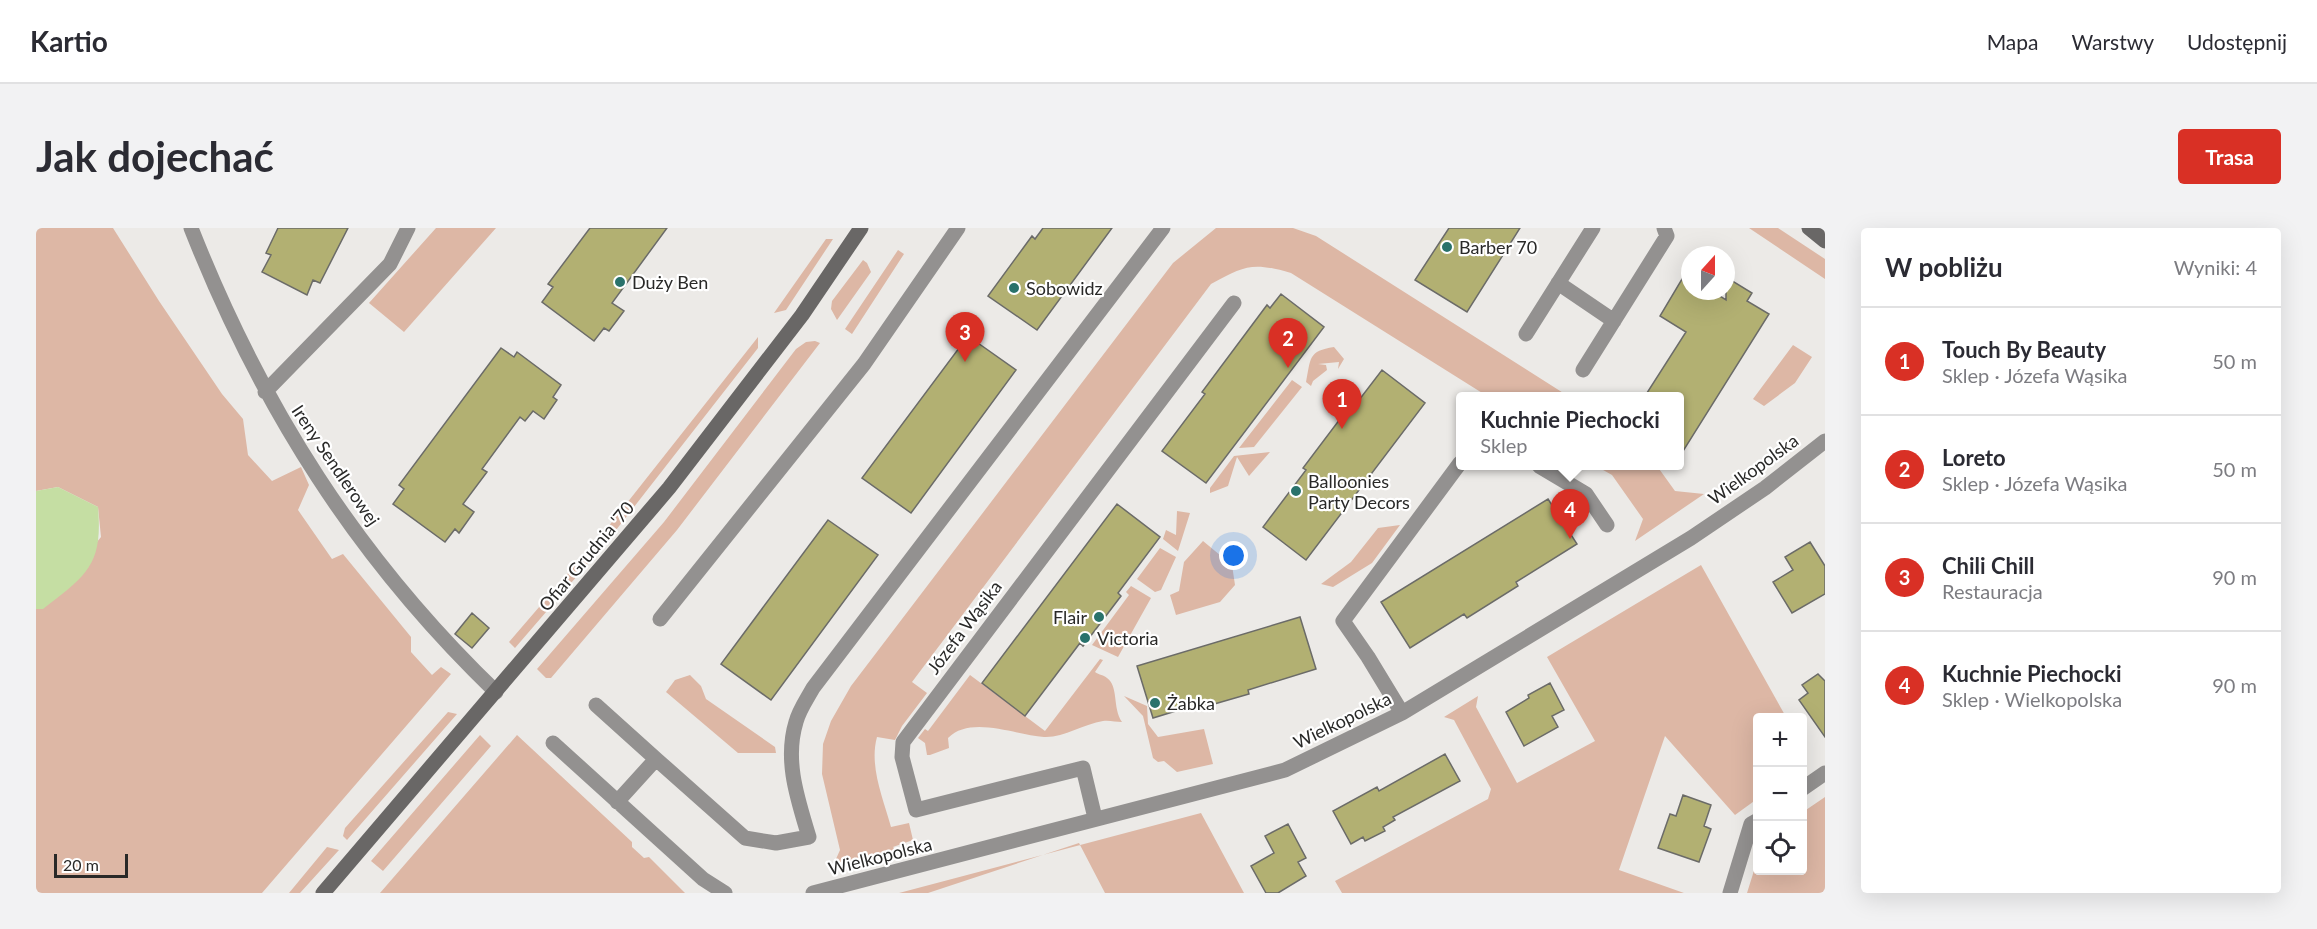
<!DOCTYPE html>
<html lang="pl">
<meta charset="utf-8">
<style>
:root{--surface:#fff;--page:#f2f2f3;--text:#2b2b33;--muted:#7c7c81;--line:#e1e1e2;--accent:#d93025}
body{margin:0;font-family:Lato,sans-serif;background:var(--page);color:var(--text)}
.controls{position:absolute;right:18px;bottom:18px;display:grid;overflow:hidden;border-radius:6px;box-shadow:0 6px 24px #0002}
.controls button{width:54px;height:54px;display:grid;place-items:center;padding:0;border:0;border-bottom:2px solid var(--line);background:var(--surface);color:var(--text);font:30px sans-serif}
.compass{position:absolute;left:1645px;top:18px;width:54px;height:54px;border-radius:50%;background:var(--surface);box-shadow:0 6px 24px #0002;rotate:21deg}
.scale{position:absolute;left:18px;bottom:15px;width:74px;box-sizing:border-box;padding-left:6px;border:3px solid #292928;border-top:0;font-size:16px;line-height:21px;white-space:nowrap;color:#292928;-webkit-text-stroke:4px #fff;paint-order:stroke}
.you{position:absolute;left:1198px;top:328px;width:21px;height:21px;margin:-15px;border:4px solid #fff;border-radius:50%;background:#1a73e8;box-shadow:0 0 0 9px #1a73e833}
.badge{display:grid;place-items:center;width:39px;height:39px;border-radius:50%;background:var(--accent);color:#fff;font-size:20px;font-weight:700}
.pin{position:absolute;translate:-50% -50px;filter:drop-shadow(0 2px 3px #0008)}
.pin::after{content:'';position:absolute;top:32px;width:21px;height:18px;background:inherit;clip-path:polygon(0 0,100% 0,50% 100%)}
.popup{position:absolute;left:1420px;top:164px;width:228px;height:78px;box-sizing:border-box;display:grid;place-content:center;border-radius:6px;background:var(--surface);filter:drop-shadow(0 2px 4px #0005);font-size:20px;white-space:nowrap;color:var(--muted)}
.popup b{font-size:22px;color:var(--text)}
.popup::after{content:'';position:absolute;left:50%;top:100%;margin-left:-12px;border:12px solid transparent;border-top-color:var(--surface)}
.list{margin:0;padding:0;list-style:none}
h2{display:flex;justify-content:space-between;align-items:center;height:78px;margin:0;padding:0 24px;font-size:26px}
h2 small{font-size:20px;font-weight:400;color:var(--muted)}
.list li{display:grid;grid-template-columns:39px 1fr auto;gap:18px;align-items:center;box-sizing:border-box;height:108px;padding:0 24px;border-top:2px solid var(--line)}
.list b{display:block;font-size:22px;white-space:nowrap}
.list p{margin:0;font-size:20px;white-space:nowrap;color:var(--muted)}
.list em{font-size:20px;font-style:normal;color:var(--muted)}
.icon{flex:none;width:33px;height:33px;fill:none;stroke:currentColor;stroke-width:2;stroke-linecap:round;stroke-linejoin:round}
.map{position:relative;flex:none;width:1789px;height:665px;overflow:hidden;border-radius:6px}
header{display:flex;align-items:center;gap:36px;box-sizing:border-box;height:84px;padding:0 30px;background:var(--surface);border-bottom:2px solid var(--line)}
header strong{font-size:28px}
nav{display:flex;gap:33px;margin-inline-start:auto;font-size:21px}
.intro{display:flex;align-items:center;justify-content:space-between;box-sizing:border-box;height:144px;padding:0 36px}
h1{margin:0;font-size:42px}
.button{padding:15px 27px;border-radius:6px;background:var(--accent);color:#fff;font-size:21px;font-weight:700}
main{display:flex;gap:36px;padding:0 36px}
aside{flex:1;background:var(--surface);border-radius:6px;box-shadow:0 6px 24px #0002}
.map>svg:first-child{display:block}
.green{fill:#ddb7a5}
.water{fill:#c5dea3}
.building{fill:#b2b072;stroke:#6b6b68;stroke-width:1.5}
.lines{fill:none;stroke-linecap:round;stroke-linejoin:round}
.street{stroke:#939190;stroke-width:15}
.secondary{stroke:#696766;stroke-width:15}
.poi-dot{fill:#29726b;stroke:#fff;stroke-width:2}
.labels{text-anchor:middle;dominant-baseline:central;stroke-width:4.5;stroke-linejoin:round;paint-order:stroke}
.poi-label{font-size:18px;fill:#292928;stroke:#fff;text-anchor:start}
.street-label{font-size:18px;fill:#292928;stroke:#fff}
</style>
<header>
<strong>Kartio</strong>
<nav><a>Mapa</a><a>Warstwy</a><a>Udostępnij</a></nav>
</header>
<div class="intro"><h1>Jak dojechać</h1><a class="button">Trasa</a></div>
<main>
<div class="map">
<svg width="1789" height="665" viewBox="0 0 1789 665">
<rect width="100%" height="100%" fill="#eceae7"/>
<!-- green -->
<path class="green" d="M0,0H77L123,73L186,166L207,191L212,227L236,253L265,239L273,257L262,282L296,331L307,326L375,409V424L396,447L405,439L415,446L226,665H0V381L7,380L65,309L62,279L22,259L0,263Z
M400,0H460L368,104L333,75Z
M1257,0L1280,8L1532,168H1451L1255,45C1217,34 1209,37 1175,56L876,454L891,465L866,498L859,512L841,509C833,538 847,570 855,599L873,595L877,612L857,619L861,623L818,631L815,636L796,640L804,622L786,546L787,516L795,493L815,458L1137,35L1180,0Z
M1713,0H1742L1789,31V51Z
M790,11H797L750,82L738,85Z
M862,22L868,26L816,106L809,101Z
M827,32L831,35L835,44L801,92L795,81L796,73Z
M722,109V120L573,311L479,420L473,414L572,299Z
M779,113L784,115L641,302L515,450H510L501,441L628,294L760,121L770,114Z
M1757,117L1776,129L1759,155L1728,178L1717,171Z
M1298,119L1308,131L1302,141L1303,134L1282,136L1290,137L1291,142L1277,153L1275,158L1270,154C1275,130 1272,123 1298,119Z
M1256,152L1266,159L1218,219L1203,220Z
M1234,224L1213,248L1201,229L1192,258L1174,265V260L1198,228Z
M1560,238H1621L1639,263L1668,266L1599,313L1607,291L1576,247Z
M1141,283L1154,285L1142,323L1127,311L1130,302L1140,307Z
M1364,297L1336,335L1297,359L1285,356L1315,334L1342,300Z
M1167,313L1196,337L1199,357L1184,374L1140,387L1134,367L1143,363L1148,334Z
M1124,320L1140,329L1125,362L1119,364L1101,351Z
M1665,337L1750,489L1722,490L1721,571L1699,587L1629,508L1583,642L1648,665H1306L1299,653L1452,571L1455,561L1418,492L1408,489L1442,468L1440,479L1481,555L1559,513L1511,429Z
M1095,358L1115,370L1082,429L1056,417L1093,367L1090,364Z
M1064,431L1067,432L1059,444C1063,447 1068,447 1071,450C1083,459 1076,479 1086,494C1080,494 1073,492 1067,493C1048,496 1027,510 1008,509C979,507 935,487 912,510L913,520L894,527H891L889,515L882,510L889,501L892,503L934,447L1009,503Z
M654,447L665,458L670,471L739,519L740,525H702L630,464L639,452Z
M1088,468L1111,478L1112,496L1122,509L1168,501L1177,536L1141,544L1128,533L1122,534L1117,530L1107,488Z
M412,484L421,486L311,612L307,608L309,600Z
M444,507L455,518L347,643L335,633Z
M481,507L596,614V619L608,630L613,629L649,665H344Z
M1789,569V665H1711L1721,633L1722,642H1766L1767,584Z
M1165,585L1208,665H1069L1043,615L892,665H863Z
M291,619L303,622L264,665H253Z"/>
<!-- water -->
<path class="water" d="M22,259L62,279C67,337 51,347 7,381H0V263Z"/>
<!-- building -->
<path class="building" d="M242,0H312L284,55L277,52L271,67L226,44L235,27L230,25Z
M554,0H631L576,75L588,83L573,103L568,100L558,113L506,74L517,59L512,56Z
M1007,0H1076L1001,102L952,68L996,8L999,11Z
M1413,0H1484L1431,84L1379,52Z
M1649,46L1654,49V63H1676L1690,72V49L1716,65L1711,73L1733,86L1644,228V168H1609L1650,104L1624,88Z
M1245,66L1288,99L1170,255L1126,223L1169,166L1166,164L1231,77L1234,80Z
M932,108L980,142L875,285L826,250Z
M465,120L478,129L481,124L525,157L517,169L521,172L508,191L497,183L489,193L484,189L446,241L451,244L427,276L438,284L423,305L419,301L409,314L357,276L368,261L363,257Z
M1346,142L1389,175L1270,332L1227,299L1270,242L1267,240L1304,191L1307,193Z
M1512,271L1541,316L1480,354L1482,358L1431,390L1428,386L1374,420L1345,374Z
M1081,276L1124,309L1082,365L1085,368L1047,418L1044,415L989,488L946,455Z
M792,292L842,327L735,472L685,436Z
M1774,314L1789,338V366L1756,385L1737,354L1757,342L1749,329Z
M436,385L453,400L436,420L419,406Z
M1264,389L1280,441L1212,462L1213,466L1154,483L1153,479L1117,490L1101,438Z
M1782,446L1789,453V509L1763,472L1772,465L1766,457Z
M1514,455L1528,482L1516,488L1522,499L1488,518L1470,484L1493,470L1492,467Z
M1409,526L1424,553L1357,589L1359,592L1347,599L1349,603L1329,613L1327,609L1315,616L1297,583L1341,559L1343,563Z
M1647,567L1675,577L1668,598L1675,601L1663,634L1622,620L1634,586L1640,588Z
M1252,596L1270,630L1262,634L1270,648L1242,665H1230L1215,638L1238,625L1229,608Z"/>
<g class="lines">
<!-- street -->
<path class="street" d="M155,0C226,180 321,330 460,464
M1522,55L1578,93
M1490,106L1557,0
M1547,142L1631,8L1628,0
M229,164L354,36L372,0
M1503,238L1550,266L1571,297
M624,391L828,136L922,0
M560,477L620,531
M1366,485L1332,429L1307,393L1424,235
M517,515L667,651L689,665
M1766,561L1789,545
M581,574L620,531L709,610L740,615L773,609C762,572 748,533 760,494C763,482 771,471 777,460L1127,0
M1059,590L1047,540L880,582L866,529L867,514L1198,75
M777,665L1249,542L1366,485L1655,310L1729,260L1789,213
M1694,665L1715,596L1722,592"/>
<!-- secondary -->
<path class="secondary" d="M1773,0L1789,13
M287,665L633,260L766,87L825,0"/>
</g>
<!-- markers -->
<g class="poi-dot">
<circle cx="1411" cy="19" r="6"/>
<circle cx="584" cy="54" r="6"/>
<circle cx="978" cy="60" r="6"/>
<circle cx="1260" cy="263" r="6"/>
<circle cx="1063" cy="389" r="6"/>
<circle cx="1049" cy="410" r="6"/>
<circle cx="1119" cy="475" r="6"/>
</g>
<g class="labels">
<!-- poi labels -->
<g class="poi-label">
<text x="1423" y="19">Barber 70</text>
<text x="596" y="54">Duży Ben</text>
<text x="990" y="60">Sobowidz</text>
<text x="1272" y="253">Balloonies<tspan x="1272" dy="21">Party Decors</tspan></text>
<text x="1051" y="389" text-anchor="end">Flair</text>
<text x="1061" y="410">Victoria</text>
<text x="1131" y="475">Żabka</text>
</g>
<!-- street labels -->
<g class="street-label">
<text transform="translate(300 237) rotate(56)">Ireny Sendlerowej</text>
<text transform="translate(1717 241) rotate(-36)">Wielkopolska</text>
<text transform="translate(550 328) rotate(-50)">Ofiar Grudnia '70</text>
<text transform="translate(928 399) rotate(-53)">Józefa Wąsika</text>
<text transform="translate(1306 492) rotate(-26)">Wielkopolska</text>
<text transform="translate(844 628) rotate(-14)">Wielkopolska</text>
</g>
</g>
</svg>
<div class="controls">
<button>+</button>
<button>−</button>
<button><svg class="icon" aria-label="locate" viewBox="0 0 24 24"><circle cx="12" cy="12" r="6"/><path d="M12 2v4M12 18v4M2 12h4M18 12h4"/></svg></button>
</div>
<svg class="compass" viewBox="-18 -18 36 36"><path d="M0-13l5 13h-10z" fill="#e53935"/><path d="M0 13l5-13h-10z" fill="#7c7c81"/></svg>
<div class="scale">20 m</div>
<div class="you"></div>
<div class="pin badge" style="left:1306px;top:201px">1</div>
<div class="pin badge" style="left:1252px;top:140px">2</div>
<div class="pin badge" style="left:929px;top:134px">3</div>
<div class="pin badge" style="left:1534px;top:311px">4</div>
<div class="popup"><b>Kuchnie Piechocki</b>Sklep</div>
</div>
<aside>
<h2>W pobliżu<small>Wyniki: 4</small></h2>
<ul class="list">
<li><span class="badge">1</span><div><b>Touch By Beauty</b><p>Sklep · Józefa Wąsika</p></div><em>50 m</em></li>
<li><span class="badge">2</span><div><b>Loreto</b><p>Sklep · Józefa Wąsika</p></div><em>50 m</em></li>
<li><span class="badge">3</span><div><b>Chili Chill</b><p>Restauracja</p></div><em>90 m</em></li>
<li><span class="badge">4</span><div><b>Kuchnie Piechocki</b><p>Sklep · Wielkopolska</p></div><em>90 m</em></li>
</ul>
</aside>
</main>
